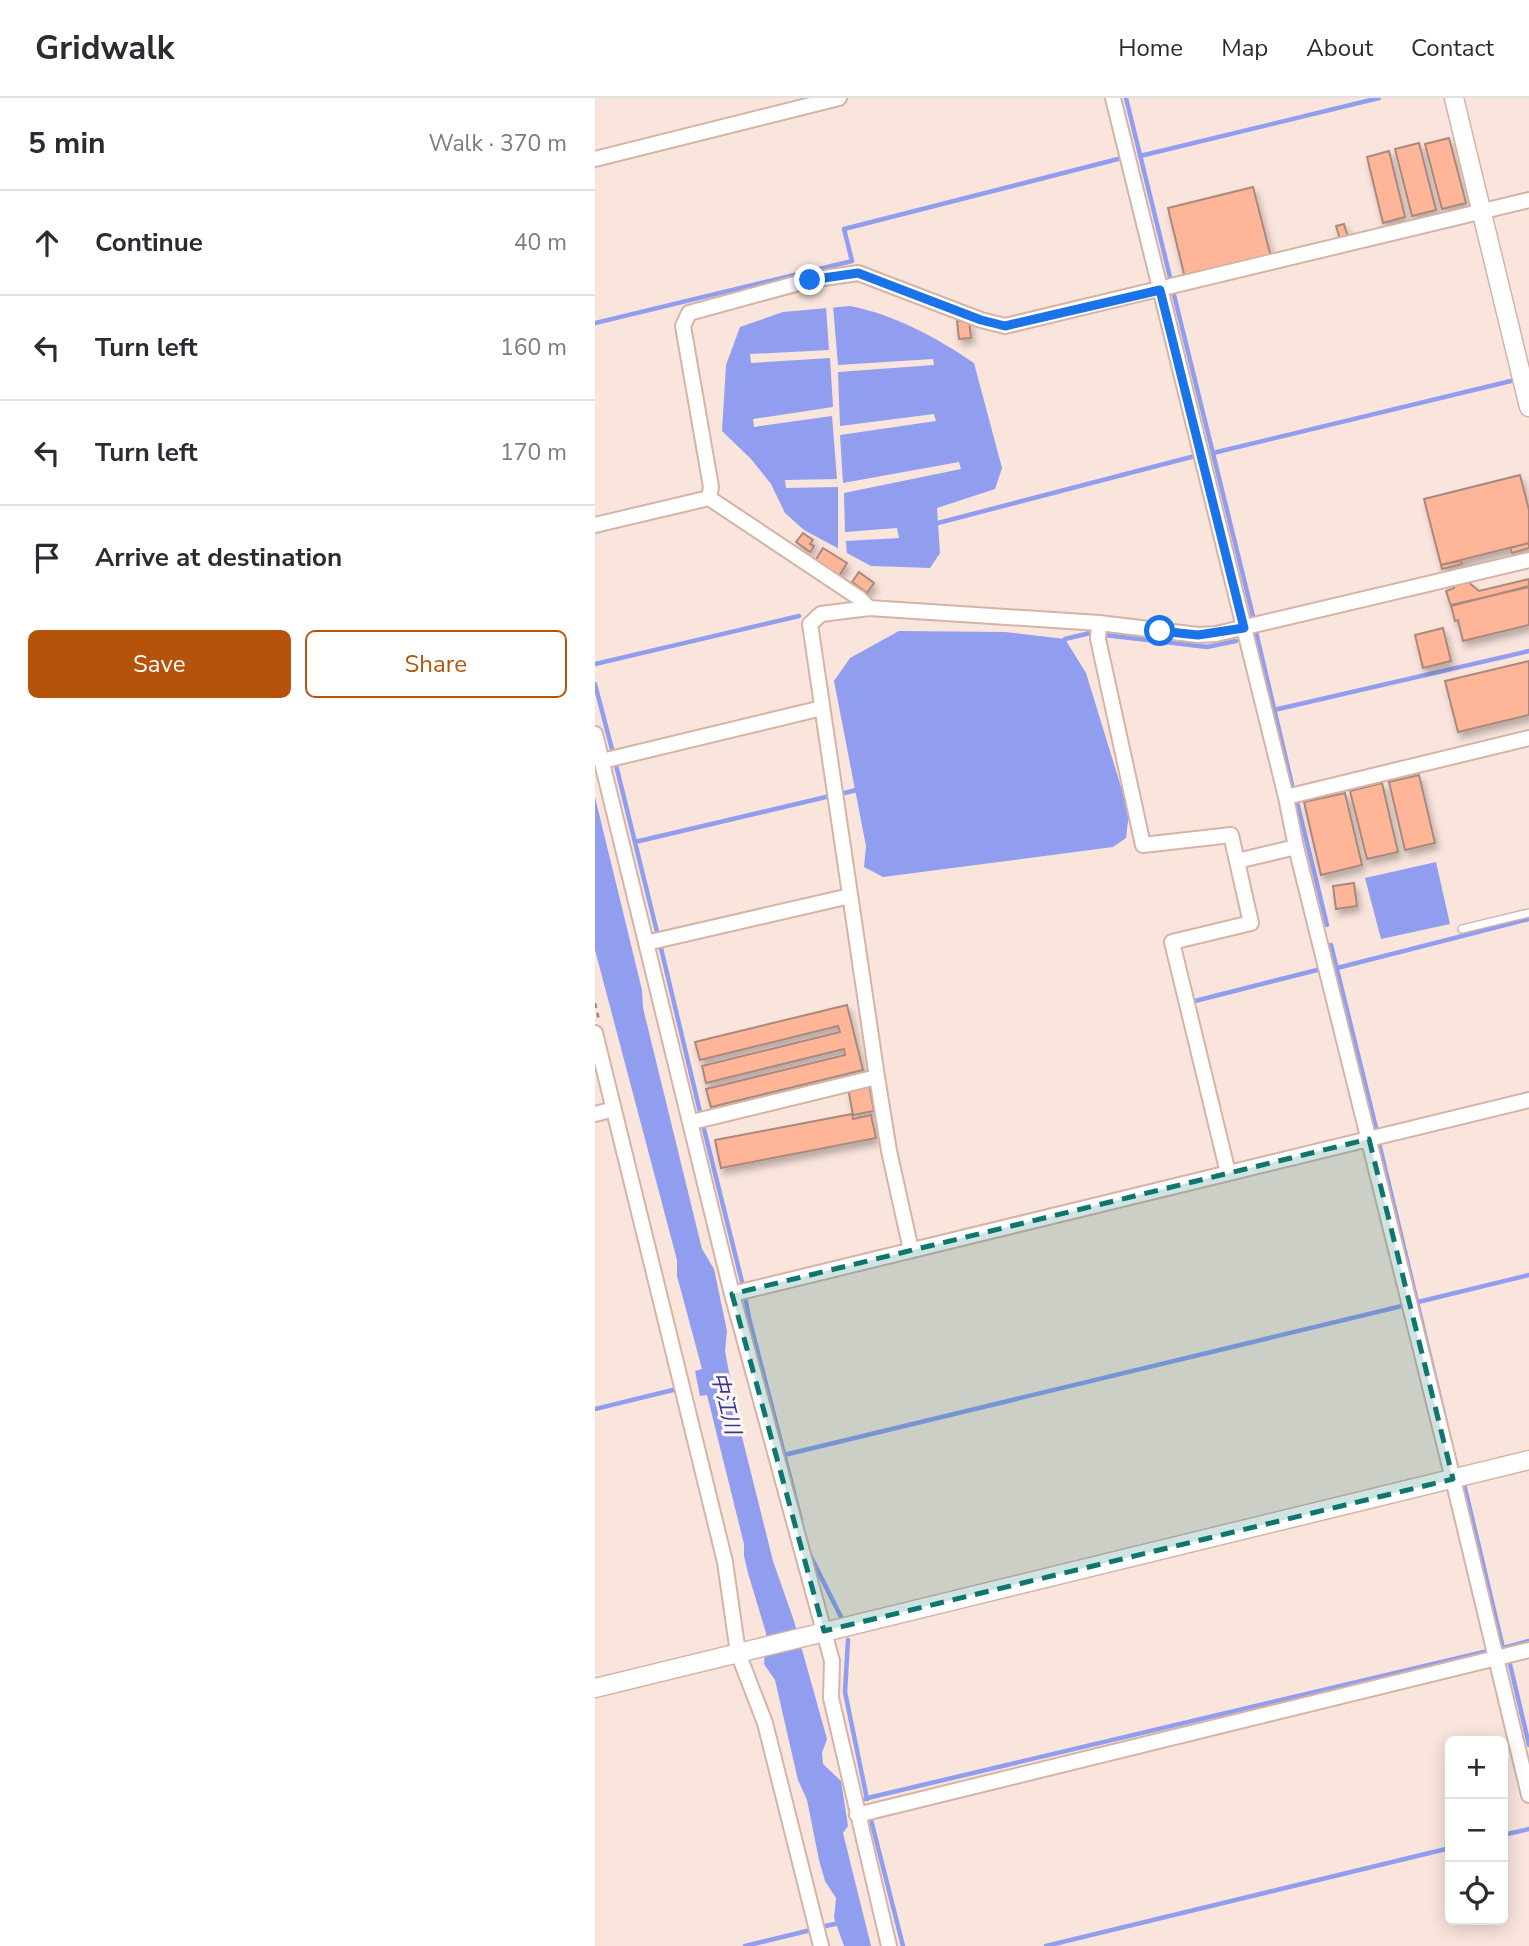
<!DOCTYPE html>
<meta charset="utf-8">
<style>
:root{--surface:#fff;--page:#f7f7f7;--text:#2b2b33;--muted:#7c7c81;--line:#e1e1e2;--accent:#b45309}
body{margin:0;font-family:"Nunito Sans","Noto Sans JP",sans-serif;background:var(--page);color:var(--text)}
.controls{position:absolute;right:21px;bottom:21px;display:grid;overflow:hidden;border-radius:10px;box-shadow:0 4px 18px #0003}
.controls button{width:63px;height:63px;display:grid;place-items:center;padding:0;border:0;border-bottom:2px solid var(--line);background:var(--surface);color:var(--text);font:35px sans-serif}
.stop{position:absolute;width:21px;height:21px;margin:-16px;border:5px solid #1a73e8;border-radius:50%;background:#fff}
.stop.end{background:#1a73e8;border-color:#fff;box-shadow:0 2px 7px #0008}
.list{margin:0;padding:0;list-style:none}
h2{display:flex;justify-content:space-between;align-items:center;height:91px;margin:0;padding:0 28px;font-size:30px}
h2 small{font-size:23px;font-weight:400;color:var(--muted)}
.list li{display:grid;grid-template-columns:46px 1fr auto;gap:21px;align-items:center;box-sizing:border-box;height:105px;padding:0 28px;border-top:2px solid var(--line)}
.list b{display:block;font-size:26px;white-space:nowrap}
.list em{font-size:23px;font-style:normal;color:var(--muted)}
.actions{display:flex;gap:14px;padding:21px 28px}
.actions a{flex:1;padding:16px 0;border:2px solid var(--accent);border-radius:10px;text-align:center;font-size:24px;color:var(--accent)}
.actions .main{background:var(--accent);color:#fff}
.icon{flex:none;width:38px;height:38px;fill:none;stroke:currentColor;stroke-width:2;stroke-linecap:round;stroke-linejoin:round}
.map{position:relative;flex:none;width:934px;height:1848px;overflow:hidden}
header{display:flex;align-items:center;gap:42px;box-sizing:border-box;height:98px;padding:0 35px;background:var(--surface);border-bottom:2px solid var(--line)}
header strong{font-size:33px}
nav{display:flex;gap:38px;margin-inline-start:auto;font-size:24px}
main{display:flex}
aside{flex:1;background:var(--surface)}
.map>svg:first-child{display:block}
.water{fill:#919dee}
.pier{fill:#fae5dd}
.lines{fill:none;stroke-linecap:round;stroke-linejoin:round}
.stream{stroke:#919dee;stroke-width:4.5}
.building{fill:#ffb598;stroke:#a9897d;stroke-width:2;filter:url(#shadow)}
.service-casing{stroke:#d5b4a7;stroke-width:10}
.minor-casing{stroke:#d5b4a7;stroke-width:18}
.tertiary-casing{stroke:#d5b4a7;stroke-width:21}
.path{stroke:#9a8982;stroke-width:2.5;stroke-dasharray:5 5;stroke-linecap:butt}
.service{stroke:#fff;stroke-width:7}
.minor{stroke:#fff;stroke-width:14}
.tertiary{stroke:#fff;stroke-width:18}
.route{stroke:#1a73e8;stroke-width:9}
.marked{fill:#0f766e;fill-opacity:0.2;stroke:#0f766e;stroke-width:5;stroke-dasharray:14 9;stroke-linejoin:round}
.labels{text-anchor:middle;dominant-baseline:central;stroke-width:6;stroke-linejoin:round;paint-order:stroke}
.water-label{font-size:21px;font-style:italic;fill:#363895;stroke:#fdf6f3}
</style>
<header>
<strong>Gridwalk</strong>
<nav><a>Home</a><a>Map</a><a>About</a><a>Contact</a></nav>
</header>
<main>
<aside>
<h2>5 min<small>Walk · 370 m</small></h2>
<ul class="list">
<li><svg class="icon" aria-label="ahead" viewBox="0 0 24 24"><path d="M12 20V5M6 11l6-6 6 6"/></svg><div><b>Continue</b></div><em>40 m</em></li>
<li><svg class="icon" aria-label="left" viewBox="0 0 24 24"><path d="M17 20v-9H6M10 6l-5 5 5 5"/></svg><div><b>Turn left</b></div><em>160 m</em></li>
<li><svg class="icon" aria-label="left" viewBox="0 0 24 24"><path d="M17 20v-9H6M10 6l-5 5 5 5"/></svg><div><b>Turn left</b></div><em>170 m</em></li>
<li><svg class="icon" aria-label="arrive" viewBox="0 0 24 24"><path d="M6 21V4h12l-3 4 3 4H6"/></svg><div><b>Arrive at destination</b></div></li>
</ul>
<div class="actions"><a class="main">Save</a><a>Share</a></div>
</aside>
<div class="map">
<svg width="934" height="1848" viewBox="0 0 934 1848">
<defs>
<filter id="shadow"><feDropShadow dx="3" dy="5.5" stdDeviation="3.5" flood-color="#0004"/></filter>
</defs>
<rect width="100%" height="100%" fill="#fae5dd"/>
<!-- water -->
<path class="water" d="M255,208C300,217 341,239 379,265L407,370L400,391L342,410L345,455L335,470L276,468L209,432L190,415L176,386L156,361L127,333L131,267L145,229L188,214Z
M304,533L410,534L470,541L491,575L534,715L531,740L518,749L288,779L269,769L271,748L239,583L255,560Z
M0,699L47,892L48,910L107,1151L119,1171L132,1233L130,1253L143,1323L178,1463L199,1523L232,1641L227,1655L228,1666L246,1683L253,1728L248,1735L276,1848H249L239,1820L241,1800L230,1783L224,1762L212,1702L203,1682L180,1582L169,1566L171,1535L153,1475L149,1458V1446L112,1297L105,1298L100,1273L107,1271L82,1178V1162L0,852Z
M841,764L855,826L786,841L770,780Z"/>
<!-- pier -->
<path class="pier" d="M238,208L243,267L338,261L339,267L243,274L245,328L339,316L341,323L245,337L248,385L364,364L366,371L249,395L250,434L302,430L304,440L251,443L252,459L243,455V389L191,390L190,382L242,381L237,318L159,329L158,321L238,309L235,260L156,265L155,256L234,252L231,209Z"/>
<g class="lines">
<!-- stream -->
<path class="stream" d="M531,0L576,183
M545,58L784,0
M578,193L659,522
M0,225L257,163L249,131L527,60
M618,355L920,282
M343,425L600,358
M661,534L698,691
M510,537L612,549L641,543
M470,541L495,535
M0,566L204,518
M0,586L18,655
M679,612L934,553
M20,663L63,838
M246,696L261,692
M702,704L732,827
M40,744L231,699
M65,846L106,1018
M736,847L781,1030
M742,870L934,821
M596,904L726,871
M108,1027L148,1188
M784,1045L851,1325
M150,1198L154,1220L206,1422
M823,1204L934,1177
M0,1311L82,1291
M189,1357L811,1207
M869,1386L908,1550
M215,1457L246,1519
M253,1542L250,1594L272,1701
M908,1550L934,1543
M914,1562L934,1647
M264,1702L893,1553
M275,1718L308,1848
M908,1737L934,1731
M231,1828L244,1825
M150,1848L216,1832
M451,1848L855,1750"/>
</g>
<!-- building -->
<path class="building" d="M854,40L871,105L847,111L830,46Z
M824,45L841,112L817,118L800,51Z
M794,53L810,119L788,125L772,59Z
M658,89L676,159L590,180L573,110Z
M749,126L753,139L745,141L741,128Z
M374,222L376,240L364,241L362,223Z
M925,377L934,412V445L846,467L829,401Z
M208,435L218,442L215,446L219,448L215,454L201,444Z
M934,445V450L917,455L915,450Z
M228,450L252,465L244,478L220,463Z
M866,463L867,466L847,471L846,467Z
M264,474L279,485L272,495L257,484Z
M934,481V488L856,508L851,493L859,490L860,485L872,483L884,493Z
M934,489V527L868,543L863,522L860,523L856,507Z
M848,530L856,563L828,570L820,537Z
M934,563V617L863,634L850,583Z
M824,677L840,745L810,752L794,684Z
M787,685L803,754L772,761L755,693Z
M750,695L767,767L726,777L709,704Z
M759,785L762,808L741,811L738,788Z
M252,907L268,972L116,1009L111,991L250,957L249,951L111,985L107,968L245,934L243,928L105,962L100,944Z
M274,986L279,1013L258,1017L253,990Z
M257,1016L258,1021L276,1017L281,1040L126,1070L120,1042Z"/>
<g class="lines">
<defs>
<path id="service" d="M867,831L934,815"/>
<path id="minor" d="M518,0L691,699L701,749L858,1381L934,1697
M0,61L244,0
M114,400L116,389L88,228L94,215L215,182L263,175L386,222L410,228L934,102
M0,427L114,400L264,500L274,510
M504,525L503,541L548,747L636,737L656,825L577,844L633,1075
M0,636L137,1196L237,1563L236,1600L294,1848
M7,663L227,610
M691,699L934,640
M642,763L701,749
M51,845L255,798
M0,935L130,1464L143,1555L170,1625L226,1848
M0,1016L19,1011
M97,1024L282,979
M316,1152L294,1053L282,979L215,526L226,516L274,510L504,525L603,537L621,536L934,462
M137,1196L934,1002
M262,1717L934,1552"/>
<path id="tertiary" d="M859,0L934,309
M0,1590L934,1362"/>
</defs>
<!-- service casing -->
<use href="#service" class="service-casing"/>
<!-- minor casing -->
<use href="#minor" class="minor-casing"/>
<!-- tertiary casing -->
<use href="#tertiary" class="tertiary-casing"/>
<!-- path -->
<path class="path" d="M0,905L4,922"/>
<!-- service -->
<use href="#service" class="service"/>
<!-- minor -->
<use href="#minor" class="minor"/>
<!-- tertiary -->
<use href="#tertiary" class="tertiary"/>
</g>
<g class="lines">
<!-- route -->
<path class="route" d="M215,182L263,175L386,222L410,228L565,192L649,530L603,537L565,533"/>
</g>
<!-- marked area -->
<path class="marked" d="M774,1041L858,1381L229,1533L137,1196Z"/>
<g class="labels">
<!-- water labels -->
<g class="water-label">
<text transform="translate(131 1305) rotate(76)">中江川</text>
</g>
</g>
</svg>
<div class="controls">
<button>+</button>
<button>−</button>
<button><svg class="icon" aria-label="locate" viewBox="0 0 24 24"><circle cx="12" cy="12" r="6"/><path d="M12 2v4M12 18v4M2 12h4M18 12h4"/></svg></button>
</div>
<div class="stop" style="left:565px;top:533px"></div>
<div class="stop end" style="left:215px;top:182px"></div>
</div>
</main>
